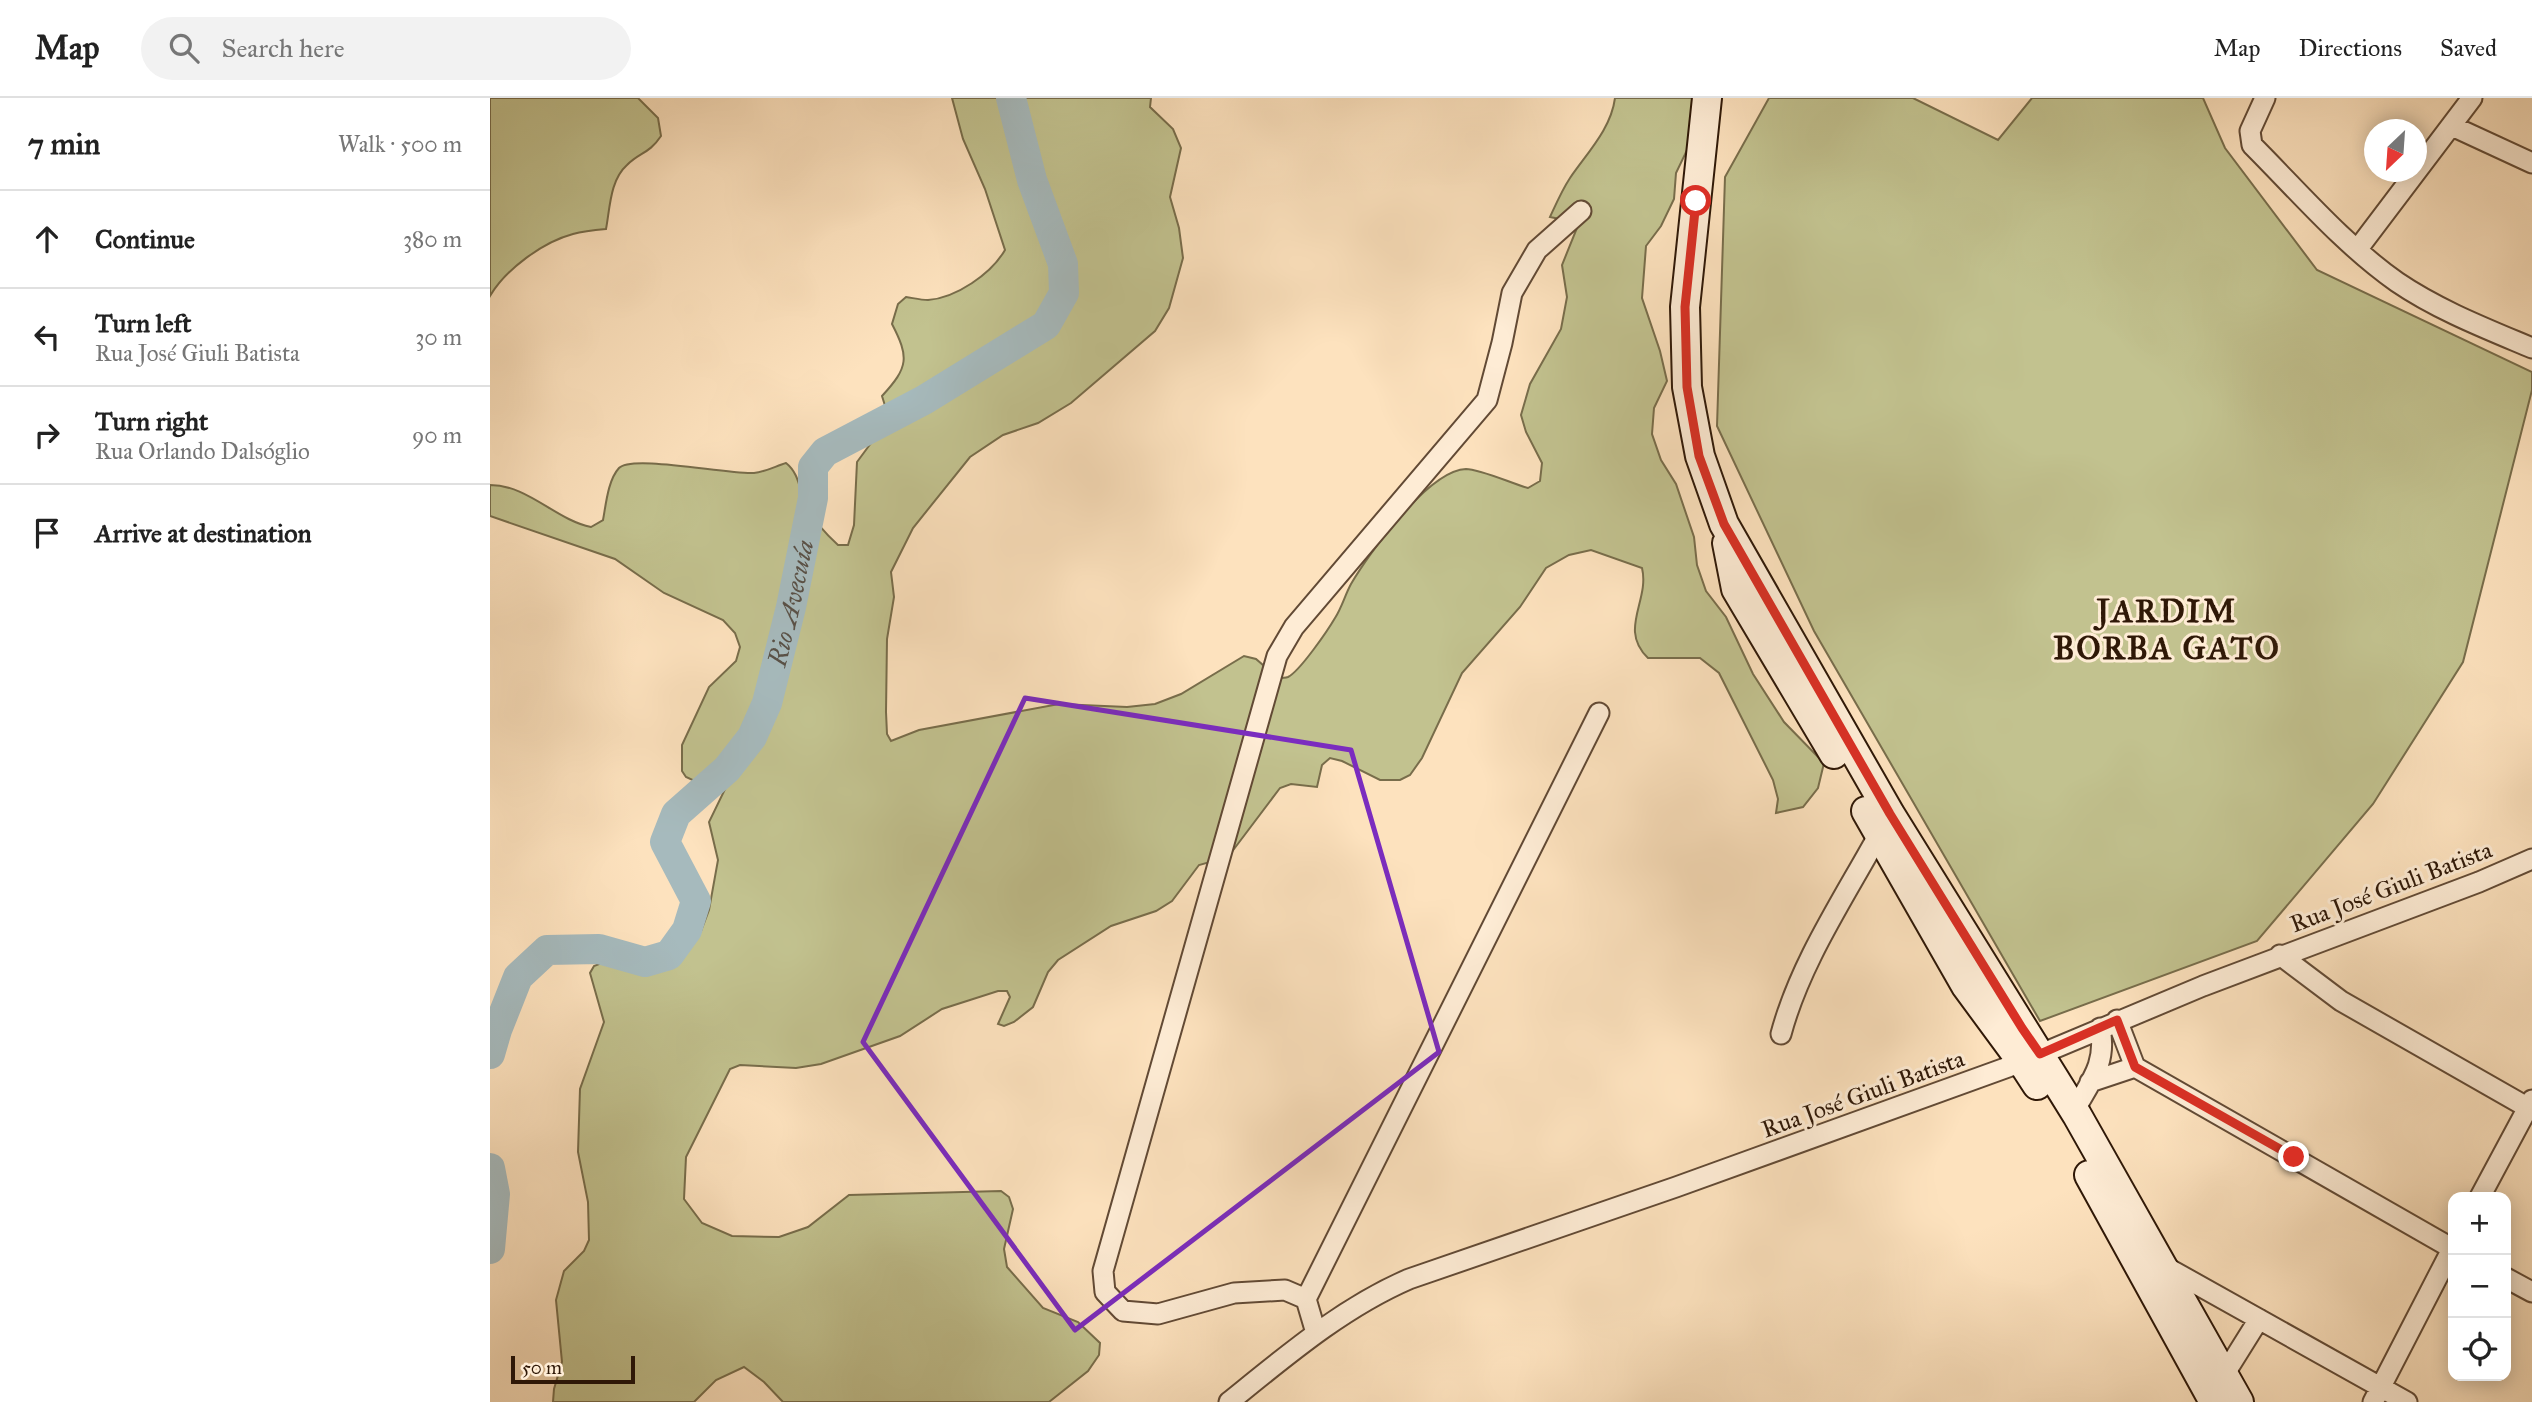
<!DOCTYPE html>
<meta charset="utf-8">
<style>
:root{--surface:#fff;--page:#f2f2f2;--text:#222;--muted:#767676;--line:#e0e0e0}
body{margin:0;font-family:"IM FELL Great Primer",serif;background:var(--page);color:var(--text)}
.controls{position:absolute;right:21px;bottom:21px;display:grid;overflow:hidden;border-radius:14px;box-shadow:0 4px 18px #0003}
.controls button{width:63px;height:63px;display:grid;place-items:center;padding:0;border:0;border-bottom:2px solid var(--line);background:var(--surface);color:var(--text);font:35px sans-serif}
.compass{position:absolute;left:1874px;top:21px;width:63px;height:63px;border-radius:50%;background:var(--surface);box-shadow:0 4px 18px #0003;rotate:205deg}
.scale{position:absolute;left:21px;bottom:18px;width:124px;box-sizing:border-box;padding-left:7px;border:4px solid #2f1807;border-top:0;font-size:19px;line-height:24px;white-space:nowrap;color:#2f1807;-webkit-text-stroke:5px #feecd5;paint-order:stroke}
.stop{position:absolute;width:21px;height:21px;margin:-16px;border:5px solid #d93025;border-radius:50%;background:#fff}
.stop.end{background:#d93025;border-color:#fff;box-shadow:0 2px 7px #0008}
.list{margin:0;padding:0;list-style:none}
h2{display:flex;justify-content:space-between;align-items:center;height:91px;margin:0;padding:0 28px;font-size:30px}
h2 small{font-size:23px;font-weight:400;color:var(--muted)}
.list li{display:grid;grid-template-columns:46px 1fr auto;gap:21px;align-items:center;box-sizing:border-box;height:98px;padding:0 28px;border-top:2px solid var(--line)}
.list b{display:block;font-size:26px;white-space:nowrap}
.list p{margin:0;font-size:23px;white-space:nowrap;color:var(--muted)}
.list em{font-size:23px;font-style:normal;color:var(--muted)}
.icon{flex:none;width:38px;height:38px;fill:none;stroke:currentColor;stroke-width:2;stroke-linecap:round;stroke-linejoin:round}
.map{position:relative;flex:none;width:2042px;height:1304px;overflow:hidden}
header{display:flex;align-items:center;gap:42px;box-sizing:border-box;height:98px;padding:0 35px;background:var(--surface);border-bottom:2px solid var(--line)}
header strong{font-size:33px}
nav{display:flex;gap:38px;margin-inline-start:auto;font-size:24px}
.search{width:490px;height:63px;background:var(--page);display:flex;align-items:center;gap:18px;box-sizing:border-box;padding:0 24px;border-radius:38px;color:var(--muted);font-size:26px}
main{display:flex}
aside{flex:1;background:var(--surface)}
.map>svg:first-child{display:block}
.green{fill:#c2c28f;stroke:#786d4b;stroke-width:2}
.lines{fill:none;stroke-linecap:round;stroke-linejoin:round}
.river{stroke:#a6babd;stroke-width:30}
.street-casing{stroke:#624a35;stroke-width:23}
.secondary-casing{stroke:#2f1807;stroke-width:32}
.street{stroke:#feecd5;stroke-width:19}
.secondary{stroke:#feecd5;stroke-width:28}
.route{stroke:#d93025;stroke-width:9}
.marked{fill:none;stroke:#7b2cbf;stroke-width:5;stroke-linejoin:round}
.labels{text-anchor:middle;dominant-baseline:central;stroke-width:6;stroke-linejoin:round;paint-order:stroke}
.street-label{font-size:24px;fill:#2f1807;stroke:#feecd5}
.water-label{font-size:26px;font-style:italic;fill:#595147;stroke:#feecd5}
.district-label{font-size:32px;font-weight:bold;letter-spacing:2px;fill:#2f1807;stroke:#feecd5}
</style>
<header>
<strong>Map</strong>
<div class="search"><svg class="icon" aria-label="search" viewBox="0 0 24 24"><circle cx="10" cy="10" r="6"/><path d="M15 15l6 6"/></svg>Search here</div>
<nav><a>Map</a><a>Directions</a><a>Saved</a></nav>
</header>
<main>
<aside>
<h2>7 min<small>Walk · 500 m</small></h2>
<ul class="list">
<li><svg class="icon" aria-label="ahead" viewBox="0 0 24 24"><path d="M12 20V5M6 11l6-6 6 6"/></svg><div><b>Continue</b></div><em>380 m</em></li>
<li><svg class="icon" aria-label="left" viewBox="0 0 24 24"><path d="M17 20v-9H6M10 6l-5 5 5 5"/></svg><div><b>Turn left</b><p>Rua José Giuli Batista</p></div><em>30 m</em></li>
<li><svg class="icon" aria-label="right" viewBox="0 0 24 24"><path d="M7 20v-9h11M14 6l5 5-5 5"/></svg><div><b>Turn right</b><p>Rua Orlando Dalsóglio</p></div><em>90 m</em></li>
<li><svg class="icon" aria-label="arrive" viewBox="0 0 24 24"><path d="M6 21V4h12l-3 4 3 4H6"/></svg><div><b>Arrive at destination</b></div></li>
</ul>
</aside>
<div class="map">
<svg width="2042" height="1304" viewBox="0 0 2042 1304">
<rect width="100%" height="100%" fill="#fde2be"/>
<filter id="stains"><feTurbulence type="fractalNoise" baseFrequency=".00286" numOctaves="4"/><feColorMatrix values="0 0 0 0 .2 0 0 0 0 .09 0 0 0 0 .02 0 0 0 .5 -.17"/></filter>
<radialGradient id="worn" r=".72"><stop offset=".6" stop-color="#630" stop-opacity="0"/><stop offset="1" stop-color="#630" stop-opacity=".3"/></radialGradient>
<!-- green -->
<path class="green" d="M0,0H148L168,20L171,38C159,56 150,54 137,67C120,82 120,110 116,131C105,132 94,133 83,136C53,144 16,171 0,198Z
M462,0H661L660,9L683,31L691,50L680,99L689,130L693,160L679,210L665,233L581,305L548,325L513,337L480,359L423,430L401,474L404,499L397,541L396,614L397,636L401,643L429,632L569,606L637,609L665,606L691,596L754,558L766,561L788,580C791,580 795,580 798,579C810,573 838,532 845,520C852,509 855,497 861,486C879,455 939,372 976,371C990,371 1023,386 1038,390L1050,383L1052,365L1036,334L1031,317L1040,286L1071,231L1077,199L1072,167L1089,125L1060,119C1066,106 1072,92 1080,80C1097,55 1121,31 1125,0H1222L1186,75L1184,101L1171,128L1156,148L1152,200L1170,253L1177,283L1164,310L1162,336L1171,362L1186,386L1204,439L1207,467L1216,493L1236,519L1263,576L1294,624L1334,665L1328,690L1313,709L1286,715L1288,701L1283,682L1229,575L1210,560H1158C1128,531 1160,503 1152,470L1101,452L1079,457L1056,470L1030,509L972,575L932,660L920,677L910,682H890L852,663L840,660L832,667L827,689L801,686L790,690L738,759L709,767L682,803L666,813L621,828L568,862L558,874L543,909L524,924L514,928L508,926L520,899L517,893H508L452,911L410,938L331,966L306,970L250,967L240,971L196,1059L194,1101L212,1125L242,1138L289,1139L318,1129L359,1097L511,1093L519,1099L523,1111L514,1151L517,1169L553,1210L588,1224L610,1245L609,1257L598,1273L559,1304H293L274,1284L254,1269L226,1282L204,1304H63L64,1291L72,1264L66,1202L74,1173L94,1153L99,1142L98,1104L88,1054L90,991L114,924L100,875L104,868L119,862L180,865L199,851L211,833L219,812L228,762L219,724L238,685L233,681L209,685L196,679L192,673V647L219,589L246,563L250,549L245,535L233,522L174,495L125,461L0,418V387C38,387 66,422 101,429L113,422C116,406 118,382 129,370C142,356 239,377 264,375C275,374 286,368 296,365C310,376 309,393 317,409C324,423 336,436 348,447H358L364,427L367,364L395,326L397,314L392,298C419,269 419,259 402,226L408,206L416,199C423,200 431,202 438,202C466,200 501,176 515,152L495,91L473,41Z
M1279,0H1423L1508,42L1542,0H1713L1735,50L1827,172L2042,274V292L1973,564L1883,706L1767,843L1550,923L1324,533L1227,328L1235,79Z"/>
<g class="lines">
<!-- river -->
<g class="river">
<path id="s1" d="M0,956L7,932L28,879L57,852L109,851L155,864L179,857L197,832L206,803L175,744L186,716L237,671L262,639L277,605L301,509L323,400V369L335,354L434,302L556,227L574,195L573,166L542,82L521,0"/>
<path d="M0,1070L5,1096L0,1151"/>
</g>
<defs>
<path id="street" d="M1775,0L1760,33L1762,47C1808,93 1853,146 1907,184C1948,212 1997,231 2042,250
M1962,28L2042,65
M1867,152L1982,0
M1790,857L1851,903L2042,1012
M1627,922L1645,969L1963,1151
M1291,936C1310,865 1354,800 1389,736
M1600,984L1645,969
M1584,1013C1601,983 1617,965 1610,930
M1990,1099L2042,1002
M1674,1168L1917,1304
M2016,1180L2042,1194
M816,1201L795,1192L744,1195L668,1216L633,1213L615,1194L613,1173L787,558L804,529L997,302L1012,245L1022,195L1047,152L1091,113
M826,1235L816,1201L1109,615
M1734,1277L1769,1221
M739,1304C796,1258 852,1210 919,1181L1186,1089L1532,964L1713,888L1989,784L2042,761
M1883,1304L1963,1149"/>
<path id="secondary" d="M1217,0L1195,209L1197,289L1210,358L1234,426L1400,716L1587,1017L1749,1304
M1237,445L1246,491L1344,656
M1376,713L1476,888L1532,964L1547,987
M1599,1077L1724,1304"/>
</defs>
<!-- street casing -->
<use href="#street" class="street-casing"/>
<!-- secondary casing -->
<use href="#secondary" class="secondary-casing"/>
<!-- street -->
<use href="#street" class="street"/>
<!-- secondary -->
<use href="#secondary" class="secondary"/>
</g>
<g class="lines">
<!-- route -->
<path class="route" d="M1206,103L1195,209L1197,289L1209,358L1234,426L1400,716L1532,930L1550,956L1627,922L1645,969L1804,1059"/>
</g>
<!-- marked area -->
<path class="marked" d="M535,600L861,652L949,954L585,1232L373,944Z"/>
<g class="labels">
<!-- street labels -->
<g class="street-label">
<text transform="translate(1901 789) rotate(-21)">Rua José Giuli Batista</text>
<text transform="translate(1373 996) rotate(-20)">Rua José Giuli Batista</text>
</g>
<!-- water labels -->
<g class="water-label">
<text stroke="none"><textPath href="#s1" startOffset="653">Rio Avecuía</textPath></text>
</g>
<!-- district labels -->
<g class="district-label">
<text x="1677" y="513">JARDIM<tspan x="1677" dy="37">BORBA GATO</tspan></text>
</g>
</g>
<rect width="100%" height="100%" filter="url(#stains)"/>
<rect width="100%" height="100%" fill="url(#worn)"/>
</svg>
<div class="controls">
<button>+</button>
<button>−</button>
<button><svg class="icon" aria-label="locate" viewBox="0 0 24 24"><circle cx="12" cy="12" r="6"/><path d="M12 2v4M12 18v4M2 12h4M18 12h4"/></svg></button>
</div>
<svg class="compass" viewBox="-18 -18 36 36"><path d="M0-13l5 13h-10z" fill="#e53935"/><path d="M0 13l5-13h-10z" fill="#767676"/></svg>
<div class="scale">50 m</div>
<div class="stop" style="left:1206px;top:103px"></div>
<div class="stop end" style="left:1804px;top:1059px"></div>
</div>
</main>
